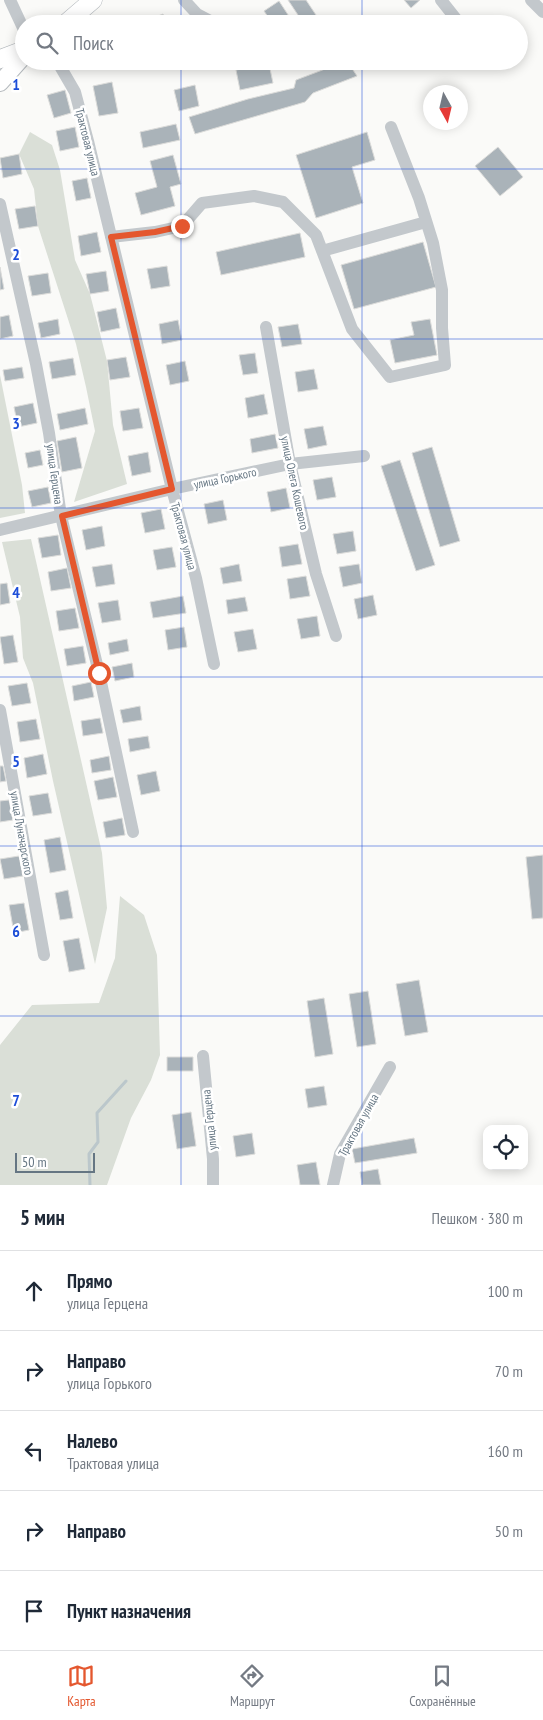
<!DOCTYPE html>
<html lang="ru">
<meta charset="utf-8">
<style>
:root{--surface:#fff;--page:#f6f6f7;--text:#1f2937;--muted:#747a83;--line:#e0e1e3;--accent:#e4572e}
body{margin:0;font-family:"PT Sans Narrow",sans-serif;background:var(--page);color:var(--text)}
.controls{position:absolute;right:15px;bottom:15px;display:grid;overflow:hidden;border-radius:10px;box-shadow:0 2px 12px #0003}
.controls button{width:45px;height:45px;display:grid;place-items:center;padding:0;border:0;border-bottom:1px solid var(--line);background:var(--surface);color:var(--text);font:25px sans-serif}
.compass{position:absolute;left:423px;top:85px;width:45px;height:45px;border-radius:50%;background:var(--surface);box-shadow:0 2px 12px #0003;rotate:172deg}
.scale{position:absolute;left:15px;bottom:12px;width:80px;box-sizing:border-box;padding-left:5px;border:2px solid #657683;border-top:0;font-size:14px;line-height:18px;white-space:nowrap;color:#657683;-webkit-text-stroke:4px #fff;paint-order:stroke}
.stop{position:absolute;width:15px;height:15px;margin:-11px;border:4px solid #e4572e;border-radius:50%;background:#fff}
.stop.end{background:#e4572e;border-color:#fff;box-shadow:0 1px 5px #0008}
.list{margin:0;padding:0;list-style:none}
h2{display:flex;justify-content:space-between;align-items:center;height:65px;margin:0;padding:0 20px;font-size:21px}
h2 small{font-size:16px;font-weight:400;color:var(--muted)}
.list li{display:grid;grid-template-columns:32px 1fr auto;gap:15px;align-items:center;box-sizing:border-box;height:80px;padding:0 20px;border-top:1px solid var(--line)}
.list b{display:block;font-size:19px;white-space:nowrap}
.list p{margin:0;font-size:16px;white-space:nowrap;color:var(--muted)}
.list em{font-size:16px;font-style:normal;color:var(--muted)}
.icon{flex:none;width:28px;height:28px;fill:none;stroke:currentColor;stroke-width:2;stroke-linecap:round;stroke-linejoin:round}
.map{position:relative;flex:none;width:543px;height:1185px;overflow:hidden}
.search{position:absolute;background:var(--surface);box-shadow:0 2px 12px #0003;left:15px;right:15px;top:15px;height:55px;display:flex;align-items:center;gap:12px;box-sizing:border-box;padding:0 18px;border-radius:28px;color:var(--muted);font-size:19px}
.sheet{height:465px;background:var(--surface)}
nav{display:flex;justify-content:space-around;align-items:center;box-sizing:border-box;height:70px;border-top:1px solid var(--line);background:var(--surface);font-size:14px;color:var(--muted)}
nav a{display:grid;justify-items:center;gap:2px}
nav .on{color:var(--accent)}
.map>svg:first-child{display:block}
.green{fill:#dadfd7}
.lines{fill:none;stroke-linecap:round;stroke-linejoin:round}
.stream{stroke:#bbc7cb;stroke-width:3}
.building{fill:#aab3b9;stroke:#dcdcda}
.major-casing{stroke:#b5babe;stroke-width:18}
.highway-casing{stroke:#b4b9bd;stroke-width:19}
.minor{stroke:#c3c8cc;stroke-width:12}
.major{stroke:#fff;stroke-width:16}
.highway{stroke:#fff;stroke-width:18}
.route{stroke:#e4572e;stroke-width:6}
.grid{fill:none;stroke:#1d4ed8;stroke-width:1;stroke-opacity:0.55}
.labels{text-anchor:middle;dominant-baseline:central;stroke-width:5;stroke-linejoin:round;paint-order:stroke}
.street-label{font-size:12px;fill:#657683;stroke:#fff}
.grid-label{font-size:16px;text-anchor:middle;font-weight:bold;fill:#1d4ed8;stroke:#fff;stroke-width:5;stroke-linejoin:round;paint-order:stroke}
</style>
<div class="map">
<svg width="543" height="1185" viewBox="0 0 543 1185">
<rect width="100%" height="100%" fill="#fafaf8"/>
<!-- green -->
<path class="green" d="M30,132L52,145L60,170L75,260L90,294L107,361L113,425L127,484L74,502L95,431L86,387L76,344L38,226L34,189L19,154Z
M0,375L22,485L25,513L0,518Z
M31,539L102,853L107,908L95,964L53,781L33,683L23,658L20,617L2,542Z
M120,896L144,915L157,955L160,1055L151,1080L131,1118L107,1185H0V1045L32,1005L99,1003L115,958Z"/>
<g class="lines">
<!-- stream -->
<path class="stream" d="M90,1185L89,1154L98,1142L97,1113L126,1081"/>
</g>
<!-- building -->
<path class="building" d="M288,0H306L322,24H304Z
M404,0H420L411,8Z
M279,1L294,24H273L264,11Z
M163,14L167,24H138Z
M330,61H347L357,76L313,93L305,102L195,134L189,117L248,99L294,88L296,80L333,66Z
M269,64L273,83L240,90L236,70Z
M112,82L118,113L99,116L93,86Z
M195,85L199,106L179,111L174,90Z
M65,90L71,113L54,118L47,95Z
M176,124L180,140L143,148L140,132Z
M75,127L79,147L60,151L56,131Z
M367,132L375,160L352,167L363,203L316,218L296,155Z
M498,147L523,177L500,196L475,166Z
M19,154L22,174L3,178L0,158Z
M173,155L181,184L170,187L175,206L141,215L135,193L157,187L150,161Z
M87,178L91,198L76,201L72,181Z
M35,206L38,226L19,229L15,209Z
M97,232L101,252L81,256L78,236Z
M300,233L305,257L221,275L216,252Z
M423,242L436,287L354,309L341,265Z
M167,266L170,286L151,289L147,269Z
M0,267L4,289L0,290Z
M106,271L109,291L90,294L86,274Z
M48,273L51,293L32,296L28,276Z
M116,308L120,328L101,332L97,312Z
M9,315L13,336L0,339V317Z
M58,319L60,334L41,338L38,323Z
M430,319L437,355L395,363L390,340L414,335L411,322Z
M178,320L182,340L162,344L159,324Z
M298,324L302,344L282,347L278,327Z
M255,353L258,373L243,375L239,355Z
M126,357L130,377L110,380L107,360Z
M73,358L76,375L52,379L49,362Z
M185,361L189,381L170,385L166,365Z
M22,367L24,378L5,381L3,370Z
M314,369L318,389L298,392L295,372Z
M264,394L268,414L248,418L245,398Z
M33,403L37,423L18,427L14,407Z
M85,408L88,424L60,430L57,414Z
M139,408L143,428L123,431L120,411Z
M323,426L327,445L308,449L304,429Z
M275,434L278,448L252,453L250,439Z
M76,437L82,468L62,472L57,441Z
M432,447L460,541L440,547L412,453Z
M40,450L43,465L28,468L25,453Z
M148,452L151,472L132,476L128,456Z
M400,460L435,565L416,571L381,466Z
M332,477L336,497L317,500L313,480Z
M48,487L51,503L32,507L28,491Z
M286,488L290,508L271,512L267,492Z
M223,500L227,520L208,524L204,504Z
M161,509L165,529L145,533L141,513Z
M102,526L105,546L86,550L82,530Z
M353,531L356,551L337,554L333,534Z
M58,535L61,555L42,558L38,538Z
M298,544L302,564L282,567L279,547Z
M172,547L176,567L157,570L153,550Z
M112,564L115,584L96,587L92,567Z
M239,564L242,581L223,584L220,568Z
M359,564L362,583L343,587L339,567Z
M67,568L71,588L51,591L48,572Z
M306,576L310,596L290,599L287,579Z
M7,583L10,603L0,605V584Z
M373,595L377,615L358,619L354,599Z
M183,596L186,613L153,618L150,602Z
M245,597L248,611L228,614L226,600Z
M118,600L121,620L102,623L98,603Z
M75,608L79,628L59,631L56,611Z
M317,616L320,636L301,639L297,619Z
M184,627L187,647L168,650L165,630Z
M253,629L257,649L238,652L234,632Z
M13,635L18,662L4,664L0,637Z
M127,639L129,651L110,655L108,643Z
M83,646L86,663L67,666L64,649Z
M132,663L134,677L115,681L112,667Z
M91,682L94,697L74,701L72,686Z
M27,683L31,703L12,706L8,686Z
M140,706L142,720L123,723L120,710Z
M100,718L103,733L83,736L81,721Z
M36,719L40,739L20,742L17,722Z
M148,736L150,748L130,752L128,739Z
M43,754L47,774L27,778L24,758Z
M109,756L111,770L92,773L90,760Z
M0,766H3L6,781L0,782Z
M156,771L160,791L141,795L137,775Z
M113,777L117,797L98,800L94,781Z
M48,793L52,813L33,816L29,796Z
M9,800L13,820L0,822V801Z
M122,818L125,835L106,838L103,822Z
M60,837L66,870L50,873L44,840Z
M543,855V918L532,919L526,857Z
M19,856L23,876L4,879L0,859Z
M68,890L73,918L60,920L55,893Z
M24,903L29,930L14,933L9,905Z
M79,938L85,969L69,972L63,941Z
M419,980L428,1032L405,1036L396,984Z
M368,991L376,1044L357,1047L349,994Z
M324,998L333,1054L315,1057L307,1001Z
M167,1057H193V1071H167Z
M324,1086L327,1105L308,1108L305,1089Z
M191,1112L196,1146L177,1149L172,1115Z
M252,1133L255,1154L236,1157L233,1136Z
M414,1138L417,1153L355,1163L352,1149Z
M316,1162L320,1185H300L297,1165Z
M378,1169L381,1185H362L360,1172Z"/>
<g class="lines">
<defs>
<path id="major" d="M0,83L24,56"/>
<path id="highway" d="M65,24L93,0
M0,59L24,50"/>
</defs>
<!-- major casing -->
<use href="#major" class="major-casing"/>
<!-- highway casing -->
<use href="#highway" class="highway-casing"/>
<!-- minor -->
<path class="minor" d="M10,0L24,30
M184,0L197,14L216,24
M441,0L460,24
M531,0L543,12
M57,61L75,92L88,141L172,489L196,578L214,664
M480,61L481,62
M0,204L36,364L49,433L61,516L99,673L133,832
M111,237L155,232L182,226L202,203L254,196L283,202L316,235L352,329L390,377L445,365L442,328V290L433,243L419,198L391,127
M322,251L426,222
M266,327L290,464L316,574L336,636
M0,530L172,489L290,464L364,456
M0,710L44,955
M203,1056L213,1159V1185
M333,1185L340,1154L390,1067"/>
<!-- major -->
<use href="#major" class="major"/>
<!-- highway -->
<use href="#highway" class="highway"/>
</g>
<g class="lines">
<!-- route -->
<path class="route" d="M99,673L62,516L172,489L111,237L155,232L182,226"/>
</g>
<!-- grid -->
<path class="grid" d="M181,0V24M362,0V24M181,61V1185M362,61V1185M0,169H543M0,339H543M0,508H543M0,677H543M0,846H543M0,1016H543"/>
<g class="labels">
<!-- street labels -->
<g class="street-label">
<text transform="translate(88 142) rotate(76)">Трактовая улица</text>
<text transform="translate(55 474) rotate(82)">улица Герцена</text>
<text transform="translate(225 478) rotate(-12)">улица Горького</text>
<text transform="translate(295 483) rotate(78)">улица Олега Кошевого</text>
<text transform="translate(184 536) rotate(75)">Трактовая улица</text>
<text transform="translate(22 833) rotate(80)">улица Луначарского</text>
<text transform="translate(209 1120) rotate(-96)">улица Герцена</text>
<text transform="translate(358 1125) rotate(-61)">Трактовая улица</text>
</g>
</g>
<g class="grid-label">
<text x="16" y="90">1</text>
<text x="16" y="260">2</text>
<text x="16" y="429">3</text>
<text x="16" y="598">4</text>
<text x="16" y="767">5</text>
<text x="16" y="937">6</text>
<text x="16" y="1106">7</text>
</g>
</svg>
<div class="controls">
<button><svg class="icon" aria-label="locate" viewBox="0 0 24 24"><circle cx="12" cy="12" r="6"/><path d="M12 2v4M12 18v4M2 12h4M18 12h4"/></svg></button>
</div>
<svg class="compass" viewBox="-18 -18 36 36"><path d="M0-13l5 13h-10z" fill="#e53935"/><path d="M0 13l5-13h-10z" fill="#747a83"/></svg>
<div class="scale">50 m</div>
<div class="stop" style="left:99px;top:673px"></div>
<div class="stop end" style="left:182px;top:226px"></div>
<div class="search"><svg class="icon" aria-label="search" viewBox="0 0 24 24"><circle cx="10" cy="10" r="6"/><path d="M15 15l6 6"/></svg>Поиск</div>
</div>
<section class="sheet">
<h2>5 мин<small>Пешком · 380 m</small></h2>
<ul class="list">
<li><svg class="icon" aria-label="ahead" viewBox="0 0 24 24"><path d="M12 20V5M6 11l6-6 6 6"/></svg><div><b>Прямо</b><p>улица Герцена</p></div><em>100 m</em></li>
<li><svg class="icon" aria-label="right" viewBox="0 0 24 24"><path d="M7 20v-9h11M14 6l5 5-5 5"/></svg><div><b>Направо</b><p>улица Горького</p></div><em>70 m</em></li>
<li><svg class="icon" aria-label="left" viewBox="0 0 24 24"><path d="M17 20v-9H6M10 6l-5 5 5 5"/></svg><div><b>Налево</b><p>Трактовая улица</p></div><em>160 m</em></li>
<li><svg class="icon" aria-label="right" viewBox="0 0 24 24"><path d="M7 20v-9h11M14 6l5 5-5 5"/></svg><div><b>Направо</b></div><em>50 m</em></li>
<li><svg class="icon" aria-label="arrive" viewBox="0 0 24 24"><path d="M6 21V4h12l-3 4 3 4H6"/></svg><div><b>Пункт назначения</b></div></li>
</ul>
</section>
<nav>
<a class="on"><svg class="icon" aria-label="map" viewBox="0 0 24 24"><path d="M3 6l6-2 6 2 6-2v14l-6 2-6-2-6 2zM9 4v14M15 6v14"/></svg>Карта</a>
<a><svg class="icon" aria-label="directions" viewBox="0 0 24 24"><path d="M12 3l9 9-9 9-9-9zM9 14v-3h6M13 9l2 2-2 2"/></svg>Маршрут</a>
<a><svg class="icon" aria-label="saved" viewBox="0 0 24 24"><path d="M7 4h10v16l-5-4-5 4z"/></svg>Сохранённые</a>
</nav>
